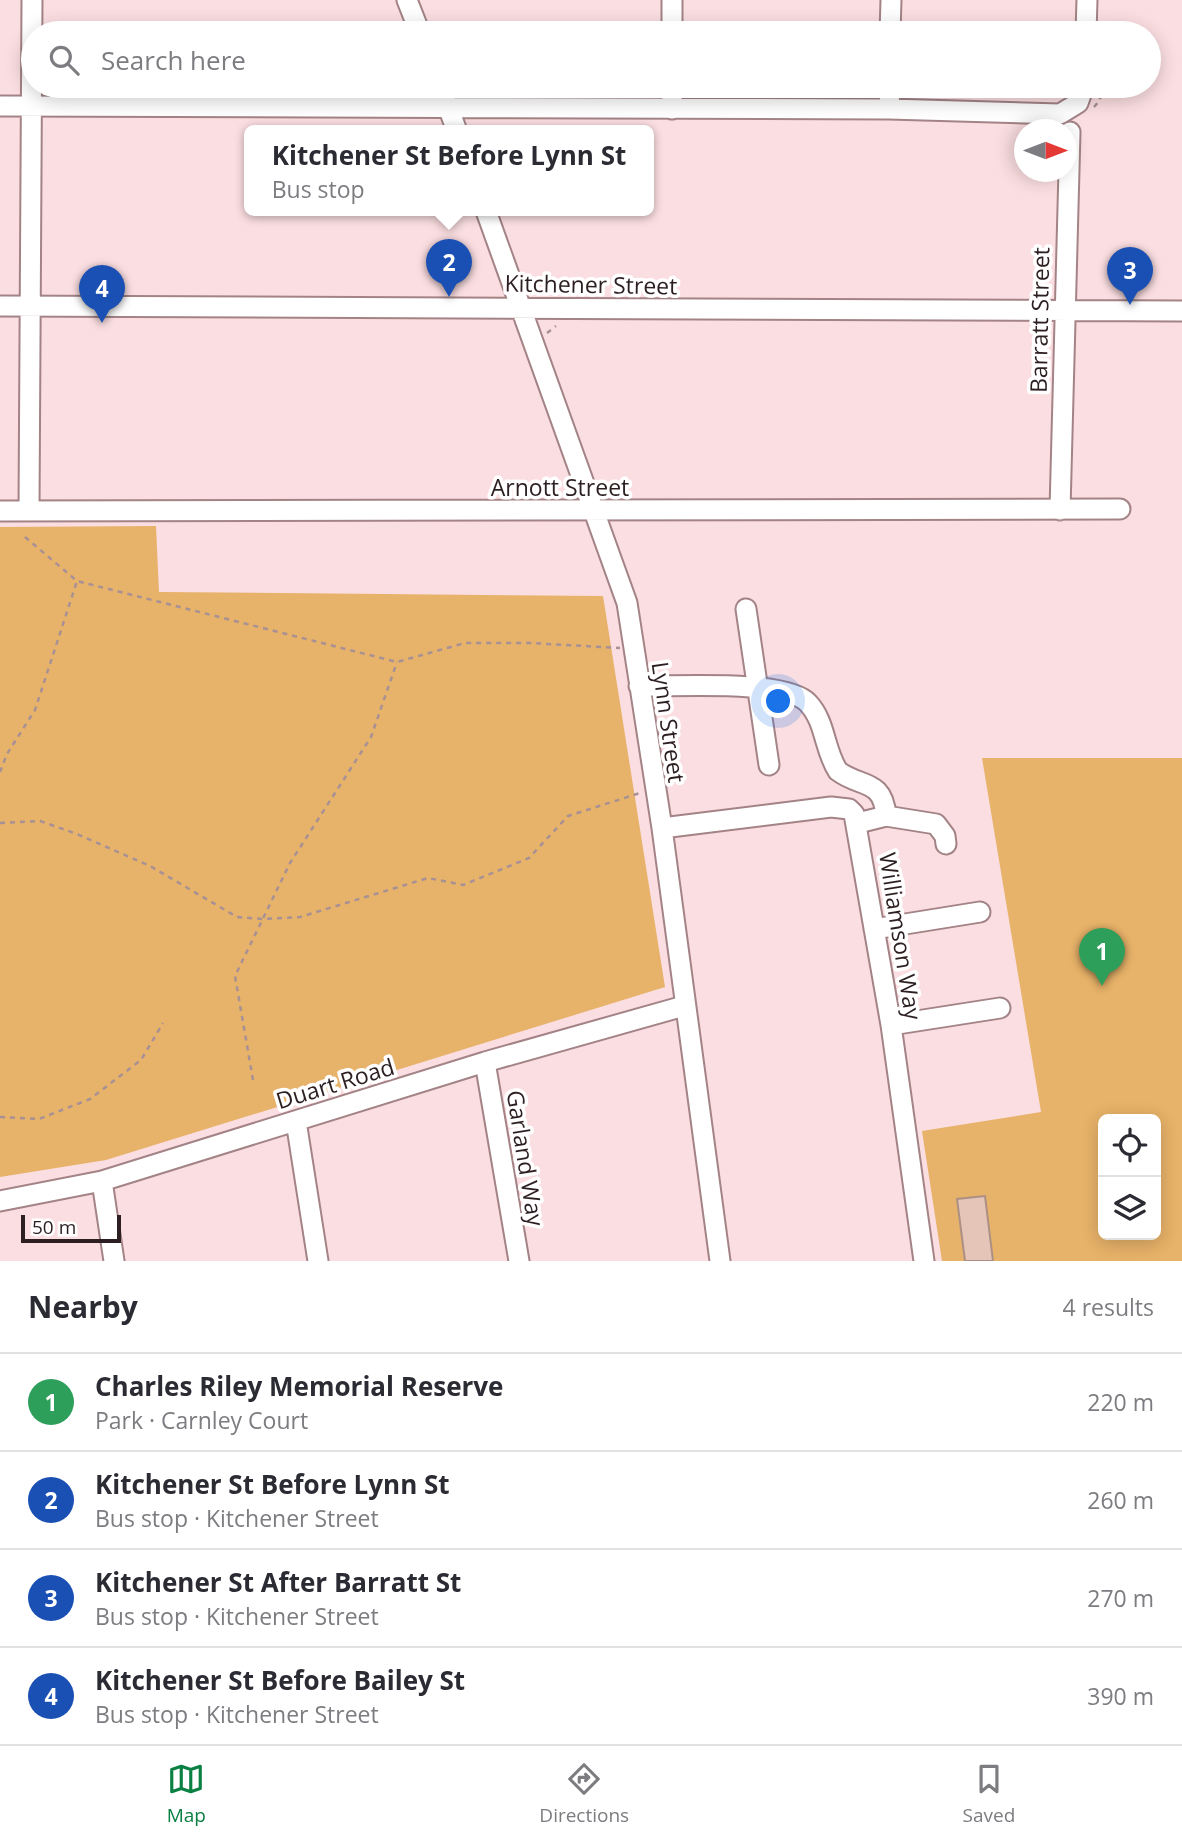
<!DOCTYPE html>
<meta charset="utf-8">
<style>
:root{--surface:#fff;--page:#f2f2f3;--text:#2b2b33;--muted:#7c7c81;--line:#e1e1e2;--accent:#0b8043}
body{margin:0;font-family:"Open Sans",sans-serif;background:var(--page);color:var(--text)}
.controls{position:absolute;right:21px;bottom:21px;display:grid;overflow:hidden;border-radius:10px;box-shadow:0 4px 18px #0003}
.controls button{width:63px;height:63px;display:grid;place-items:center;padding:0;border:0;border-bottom:2px solid var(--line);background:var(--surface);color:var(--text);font:35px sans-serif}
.compass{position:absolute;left:1014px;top:119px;width:63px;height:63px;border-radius:50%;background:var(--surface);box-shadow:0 4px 18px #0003;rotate:90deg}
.scale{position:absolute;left:21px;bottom:18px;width:100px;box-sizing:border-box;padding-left:7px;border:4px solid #2c1f21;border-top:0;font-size:19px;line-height:24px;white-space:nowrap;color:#2c1f21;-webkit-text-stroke:5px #fff;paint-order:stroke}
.you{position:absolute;left:779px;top:702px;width:24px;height:24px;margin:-18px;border:5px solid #fff;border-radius:50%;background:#1a73e8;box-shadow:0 0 0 10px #1a73e833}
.badge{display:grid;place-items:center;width:46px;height:46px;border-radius:50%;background:var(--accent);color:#fff;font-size:23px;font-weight:700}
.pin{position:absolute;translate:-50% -58px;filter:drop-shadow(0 2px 4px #0008)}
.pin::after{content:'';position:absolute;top:37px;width:24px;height:21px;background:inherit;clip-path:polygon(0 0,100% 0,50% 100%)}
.popup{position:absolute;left:244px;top:125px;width:410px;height:91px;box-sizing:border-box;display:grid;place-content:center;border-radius:10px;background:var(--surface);filter:drop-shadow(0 2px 5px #0005);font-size:23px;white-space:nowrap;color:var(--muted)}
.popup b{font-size:26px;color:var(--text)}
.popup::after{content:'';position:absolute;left:50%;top:100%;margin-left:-14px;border:14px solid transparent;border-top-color:var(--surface)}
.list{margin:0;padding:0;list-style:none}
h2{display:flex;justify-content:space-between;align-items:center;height:91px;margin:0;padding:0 28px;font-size:30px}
h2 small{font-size:23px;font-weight:400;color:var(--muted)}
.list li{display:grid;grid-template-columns:46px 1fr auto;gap:21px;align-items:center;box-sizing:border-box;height:98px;padding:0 28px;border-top:2px solid var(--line)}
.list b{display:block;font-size:26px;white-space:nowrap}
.list p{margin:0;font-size:23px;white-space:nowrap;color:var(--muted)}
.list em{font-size:23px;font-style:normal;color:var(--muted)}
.icon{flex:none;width:38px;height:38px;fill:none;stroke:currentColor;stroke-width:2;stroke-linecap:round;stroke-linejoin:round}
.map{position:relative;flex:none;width:1182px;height:1261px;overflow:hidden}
.search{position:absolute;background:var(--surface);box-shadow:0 4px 18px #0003;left:21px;right:21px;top:21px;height:77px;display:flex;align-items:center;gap:18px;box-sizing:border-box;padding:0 24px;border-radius:38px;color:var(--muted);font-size:26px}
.sheet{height:483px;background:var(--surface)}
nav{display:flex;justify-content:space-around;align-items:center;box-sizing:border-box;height:98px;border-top:2px solid var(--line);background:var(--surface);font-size:19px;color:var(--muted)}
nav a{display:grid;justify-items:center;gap:4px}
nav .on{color:var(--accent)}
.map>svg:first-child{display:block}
.green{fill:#e7b269;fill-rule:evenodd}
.building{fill:#e4c5b8;stroke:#ad9084;stroke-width:2}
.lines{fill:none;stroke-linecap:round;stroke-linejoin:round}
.minor-casing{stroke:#a38386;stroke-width:23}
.path{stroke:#a89194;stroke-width:2.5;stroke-dasharray:5 5;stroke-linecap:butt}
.minor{stroke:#fff;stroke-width:19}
.labels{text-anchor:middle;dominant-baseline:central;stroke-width:7;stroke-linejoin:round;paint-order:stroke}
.street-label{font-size:23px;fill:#2c1f21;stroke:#fff}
</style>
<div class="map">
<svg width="1182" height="1261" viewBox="0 0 1182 1261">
<rect width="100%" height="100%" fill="#fbdee1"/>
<!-- green -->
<path class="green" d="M156,526L159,592L603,596L665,987L106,1160L0,1177V527Z
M982,758H1182V1261H942L922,1131L1041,1112ZM1103,1119H1156V1235H1103Z"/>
<!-- building -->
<path class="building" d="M985,1196L993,1261H965L957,1199Z"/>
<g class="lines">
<defs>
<path id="minor" d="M407,0L420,33
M672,33V0
M890,33L891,0
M1086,33L1087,0
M440,86L457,131
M0,106L889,109L1060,114L1078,103L1084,86
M672,109V86
M889,109L890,86
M486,211L627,603L662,828L720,1261
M0,306L1182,311
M1060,510L1070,132
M0,511L1120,509
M29,511L32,0
M746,609L769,765
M639,686C675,687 786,679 808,703C826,722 824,750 838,771C860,788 883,778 886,816
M858,823L886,816L936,824L945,836L946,844
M662,828L831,807L849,809L854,814L891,1025L924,1261
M874,929L980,912
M891,1025L1000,1008
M485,1062L519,1261
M296,1121L318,1261
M102,1181L114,1261
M0,1201L102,1181L485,1062L684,1006"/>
</defs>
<!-- minor casing -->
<use href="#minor" class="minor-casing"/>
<!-- path -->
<path class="path" d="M1094,107L1100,100V91
M547,333L556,326
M25,537L77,581L397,662L465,643H530L620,648
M0,772L7,754L35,710L77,581
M0,823L40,821L77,834L150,866L237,917L262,919L300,917L428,878L463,885L529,858L568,816L640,793
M253,1080L235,976L290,863L371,737L397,662
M0,1117L39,1119L90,1099L141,1060L163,1023"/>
<!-- minor -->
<use href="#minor" class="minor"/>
</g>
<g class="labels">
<!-- street labels -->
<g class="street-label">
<text transform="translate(591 284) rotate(1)">Kitchener Street</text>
<text transform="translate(1039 320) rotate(-89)">Barratt Street</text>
<text x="560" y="487">Arnott Street</text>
<text transform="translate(669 722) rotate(82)">Lynn Street</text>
<text transform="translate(901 936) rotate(81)">Williamson Way</text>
<text transform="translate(335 1083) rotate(-17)">Duart Road</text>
<text transform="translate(526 1158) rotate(81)">Garland Way</text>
</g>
</g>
</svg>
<div class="controls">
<button><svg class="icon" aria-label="locate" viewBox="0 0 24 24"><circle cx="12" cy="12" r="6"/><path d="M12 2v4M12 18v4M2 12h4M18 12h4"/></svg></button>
<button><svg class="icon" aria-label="layers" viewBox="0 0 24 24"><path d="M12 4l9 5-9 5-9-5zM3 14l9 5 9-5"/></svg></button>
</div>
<svg class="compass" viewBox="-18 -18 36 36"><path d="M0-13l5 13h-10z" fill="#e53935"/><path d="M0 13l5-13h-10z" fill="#7c7c81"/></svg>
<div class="scale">50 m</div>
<div class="you"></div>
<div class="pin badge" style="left:1102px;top:986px;background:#2e9e5b">1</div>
<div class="pin badge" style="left:449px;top:297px;background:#1a4fb4">2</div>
<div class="popup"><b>Kitchener St Before Lynn St</b>Bus stop</div>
<div class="pin badge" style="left:1130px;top:305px;background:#1a4fb4">3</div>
<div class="pin badge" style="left:102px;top:323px;background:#1a4fb4">4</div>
<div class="search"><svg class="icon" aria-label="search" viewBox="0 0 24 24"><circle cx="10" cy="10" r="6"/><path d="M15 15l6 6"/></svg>Search here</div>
</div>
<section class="sheet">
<h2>Nearby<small>4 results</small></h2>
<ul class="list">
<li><span class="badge" style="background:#2e9e5b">1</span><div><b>Charles Riley Memorial Reserve</b><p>Park · Carnley Court</p></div><em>220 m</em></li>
<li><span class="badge" style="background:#1a4fb4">2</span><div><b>Kitchener St Before Lynn St</b><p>Bus stop · Kitchener Street</p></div><em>260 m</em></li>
<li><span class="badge" style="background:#1a4fb4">3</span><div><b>Kitchener St After Barratt St</b><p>Bus stop · Kitchener Street</p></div><em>270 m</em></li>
<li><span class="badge" style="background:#1a4fb4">4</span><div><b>Kitchener St Before Bailey St</b><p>Bus stop · Kitchener Street</p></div><em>390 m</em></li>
</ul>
</section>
<nav>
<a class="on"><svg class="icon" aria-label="map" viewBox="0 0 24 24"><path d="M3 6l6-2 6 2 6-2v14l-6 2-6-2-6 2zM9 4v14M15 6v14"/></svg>Map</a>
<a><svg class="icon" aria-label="directions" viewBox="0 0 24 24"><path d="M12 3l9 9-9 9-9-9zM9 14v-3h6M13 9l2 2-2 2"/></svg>Directions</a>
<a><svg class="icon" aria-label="saved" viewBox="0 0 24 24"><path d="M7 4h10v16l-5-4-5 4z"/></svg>Saved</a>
</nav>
